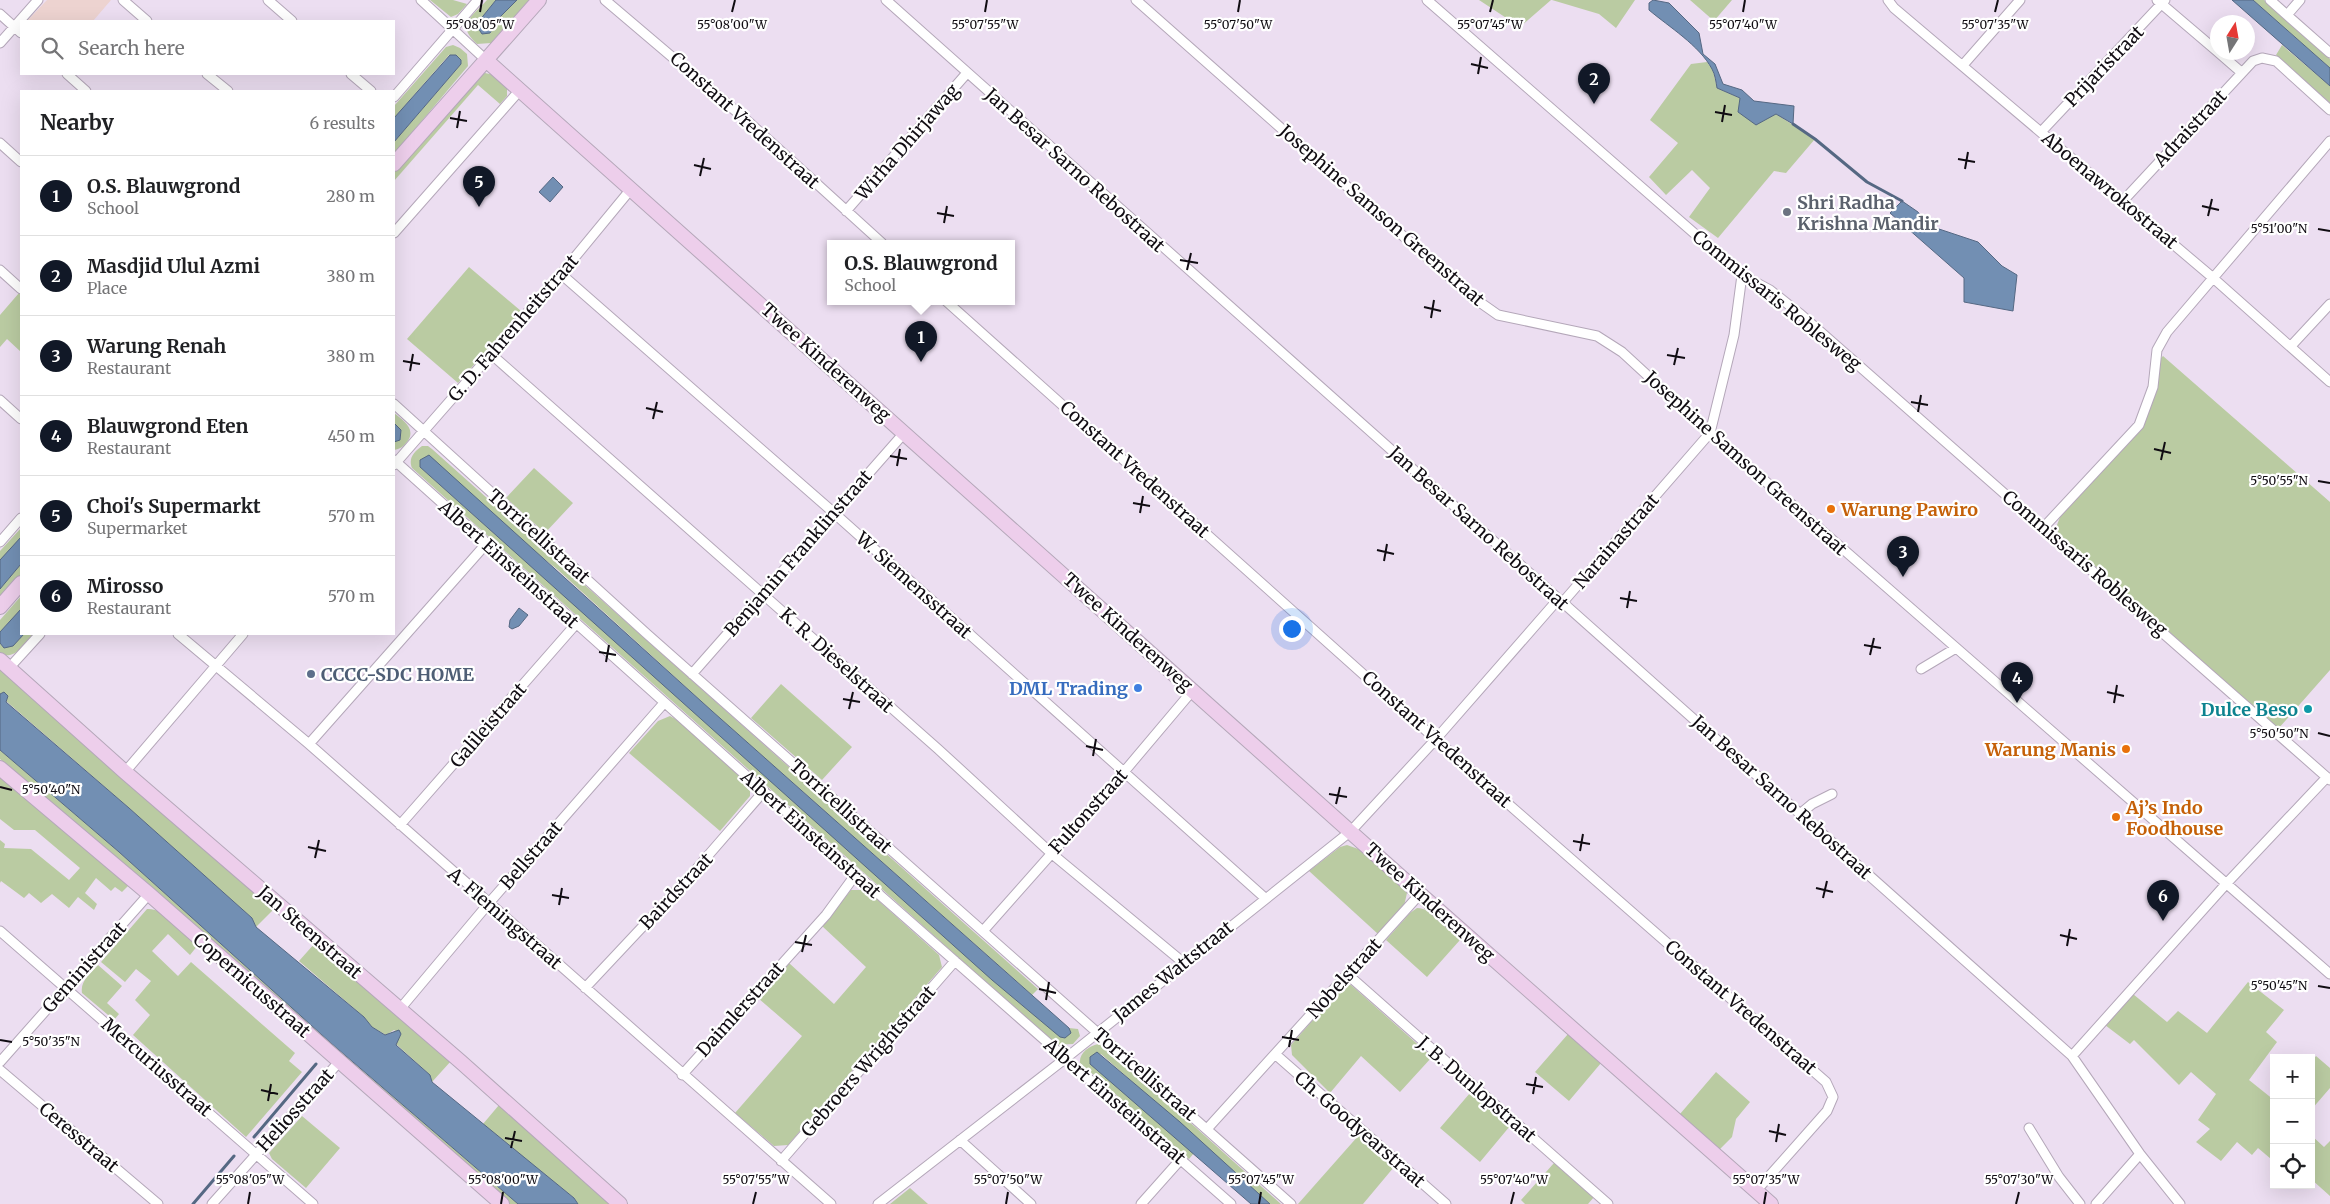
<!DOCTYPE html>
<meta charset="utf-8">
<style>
:root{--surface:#fff;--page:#f2f2f2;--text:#202124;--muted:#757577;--line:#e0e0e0;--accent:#111827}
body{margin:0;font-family:Merriweather,serif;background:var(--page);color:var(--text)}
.controls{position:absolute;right:15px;bottom:15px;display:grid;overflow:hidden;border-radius:0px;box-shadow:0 5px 20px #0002}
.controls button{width:45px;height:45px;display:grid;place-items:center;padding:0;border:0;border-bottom:1px solid var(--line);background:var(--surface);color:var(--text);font:25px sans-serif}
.compass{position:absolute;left:2210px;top:15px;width:45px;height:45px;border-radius:50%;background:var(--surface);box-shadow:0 5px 20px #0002;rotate:11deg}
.you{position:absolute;left:1291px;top:628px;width:18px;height:18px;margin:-12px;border:4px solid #fff;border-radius:50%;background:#1a73e8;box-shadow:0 0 0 8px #1a73e833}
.badge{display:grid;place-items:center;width:32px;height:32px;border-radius:50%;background:var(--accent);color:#fff;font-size:16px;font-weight:700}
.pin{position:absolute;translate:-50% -41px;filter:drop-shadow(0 1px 2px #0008)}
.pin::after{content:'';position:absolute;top:26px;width:18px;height:15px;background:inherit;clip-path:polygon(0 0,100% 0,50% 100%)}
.popup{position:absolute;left:827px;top:240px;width:188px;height:65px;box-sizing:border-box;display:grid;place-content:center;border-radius:0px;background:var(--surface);filter:drop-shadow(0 1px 4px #0005);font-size:16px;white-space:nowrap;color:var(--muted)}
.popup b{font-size:19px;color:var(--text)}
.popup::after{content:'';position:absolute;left:50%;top:100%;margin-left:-10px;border:10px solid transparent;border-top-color:var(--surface)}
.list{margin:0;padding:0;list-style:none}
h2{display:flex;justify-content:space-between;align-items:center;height:65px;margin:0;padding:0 20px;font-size:21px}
h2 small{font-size:16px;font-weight:400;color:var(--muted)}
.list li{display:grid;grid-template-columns:32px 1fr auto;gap:15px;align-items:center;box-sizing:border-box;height:80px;padding:0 20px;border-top:1px solid var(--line)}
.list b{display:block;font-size:19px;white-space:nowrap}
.list p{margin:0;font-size:16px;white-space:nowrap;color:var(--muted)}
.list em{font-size:16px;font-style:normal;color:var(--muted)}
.icon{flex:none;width:28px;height:28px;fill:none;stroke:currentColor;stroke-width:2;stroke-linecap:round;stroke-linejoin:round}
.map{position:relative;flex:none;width:2330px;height:1204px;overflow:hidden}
.search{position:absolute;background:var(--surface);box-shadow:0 5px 20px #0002;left:20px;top:20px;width:375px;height:55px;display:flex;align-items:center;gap:12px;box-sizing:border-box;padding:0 18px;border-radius:0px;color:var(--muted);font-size:19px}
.panel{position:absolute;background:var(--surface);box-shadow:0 5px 20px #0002;left:20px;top:90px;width:375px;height:545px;border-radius:0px}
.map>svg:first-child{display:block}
.commercial{fill:#edd3d0}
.grass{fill:#bacba2}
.water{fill:#728fb3;stroke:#556883}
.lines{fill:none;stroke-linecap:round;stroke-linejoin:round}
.stream{stroke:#556883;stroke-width:3}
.street-casing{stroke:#b4a7b9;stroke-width:11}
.secondary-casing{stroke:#b4a7b9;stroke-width:16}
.street{stroke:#fff;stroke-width:9}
.secondary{stroke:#edceeb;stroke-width:14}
.ticks{fill:none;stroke:#100c12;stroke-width:2}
.worship-dot{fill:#6b7280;stroke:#fff;stroke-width:2}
.food-dot{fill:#e8710a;stroke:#fff;stroke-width:2}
.service-dot{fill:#5c6f8a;stroke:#fff;stroke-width:2}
.shop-dot{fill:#3f7fe0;stroke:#fff;stroke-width:2}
.culture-dot{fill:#0f9aa8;stroke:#fff;stroke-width:2}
.labels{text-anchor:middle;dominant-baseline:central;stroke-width:4.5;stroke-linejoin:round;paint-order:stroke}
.street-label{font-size:18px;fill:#100c12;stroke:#fff}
.worship-label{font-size:18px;font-weight:bold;fill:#5b616d;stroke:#fff;text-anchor:start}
.food-label{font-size:18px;font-weight:bold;fill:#c56008;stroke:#fff;text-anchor:start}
.service-label{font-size:18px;font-weight:bold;fill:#4e5e75;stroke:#fff;text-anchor:start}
.shop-label{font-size:18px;font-weight:bold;fill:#366cbe;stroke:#fff;text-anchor:end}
.culture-label{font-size:18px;font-weight:bold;fill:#0d838f;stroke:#fff;text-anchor:end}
.ticks-label{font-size:12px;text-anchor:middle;fill:#100c12;stroke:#fff;stroke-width:4.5;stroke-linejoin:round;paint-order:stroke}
</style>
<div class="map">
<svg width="2330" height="1204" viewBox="0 0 2330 1204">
<rect width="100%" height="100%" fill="#ecdef1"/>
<!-- commercial -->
<path class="commercial" d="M47,0H111L93,21H27Z"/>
<!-- grass -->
<path class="grass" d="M430,0H453L467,4L458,14L451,17Z
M487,0H496L479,21L499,18L517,0H529L491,43L477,44C455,24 472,17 487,0Z
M1479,0H1551L1520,27Z
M1552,0H1635L1616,28L1599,14Z
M1690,0H1732L1714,21Z
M2253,0H2264L2330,59V68Z
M453,45L460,48L467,54L468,66L394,154V142L461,64V60L449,55L394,118V106L446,47Z
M2282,45L2330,86V103L2276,55Z
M1707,62L1713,70L1717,88L1776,114L1815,139L1786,173L1774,171L1718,238L1689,217L1710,188L1692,170L1666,195L1649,177L1678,143L1650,120L1691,64Z
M485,73L494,75L507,87V96L500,104L478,85L394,181V173L477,77Z
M469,267L521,311L458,383L407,339Z
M19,293L21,295V352L7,339L0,347V315Z
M2163,356L2330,502V670L2278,729L2058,533L2057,525L2060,517L2145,423L2155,393L2160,359Z
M394,413C403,420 417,429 407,442C403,447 400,449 394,450V442L400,440L401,430L394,423Z
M422,446H428L432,449L1038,989L1032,995L712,711L558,570L420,460V467L842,844L1070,1033L1069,1028L1078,1029L1080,1036L1073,1044L1056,1045L412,468C408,458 414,452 422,446Z
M534,468L573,503L545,533L506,498Z
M21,528V537L0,561V551Z
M21,564V575L0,599V589Z
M21,596V609L0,632V620Z
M24,634H34C24,644 16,660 0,654V643L4,648L13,646Z
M0,666L275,908L256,927L252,918L129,808L6,701L8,696L4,693L0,694Z
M781,684L852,747L822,780L751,718Z
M670,716L677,720L750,785V796L720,831L629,753L658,721Z
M0,750L119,852L332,1044L518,1204H506L0,759Z
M0,773L130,884L122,892L115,887L111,891L96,878L85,893L97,904L94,910L78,897L69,908L52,894L41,903L29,893L24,898L1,881L0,883V840L5,844L4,848L31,849L69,880L80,868L35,830H14L0,819Z
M1347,845L1361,850L1404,888L1407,893L1404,906L1378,934L1309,871L1340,847Z
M851,890H866L871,894L939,955L942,967L788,1145L774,1146L735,1113L802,1036L758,998L789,963L834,1004L866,967L822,926Z
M1417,908C1433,908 1449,929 1460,940L1427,977L1386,940L1410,913Z
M147,909C166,908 184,933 198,945L190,955L168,934L152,951L178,976L191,962L295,1053L289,1061L302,1072L246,1137L133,1035L150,1015L135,1000L151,981L136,969L125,982L101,962Z
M315,943L451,1061L432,1082L430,1075L396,1044L401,1034L394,1030L386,1035L372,1027L364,1017L299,961Z
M98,965L122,986L107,1003L119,1014L114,1020L82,993C80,981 90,974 98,965Z
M2248,982L2284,1010L2266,1032L2277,1042L2249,1080L2274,1100V1155L2271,1159L2258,1148L2252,1155L2237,1142L2221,1161L2196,1142L2210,1129L2198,1120L2216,1094L2191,1072L2179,1085L2134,1040L2130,1044L2105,1025L2133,994L2167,1022L2178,1011L2207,1033Z
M1346,985H1351L1432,1057L1400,1092L1361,1056L1330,1093L1292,1055L1291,1045L1340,989Z
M1568,1034L1601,1063L1569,1101L1535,1072Z
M1098,1044L1107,1048L1281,1204H1270L1101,1054L1090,1057L1091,1064L1194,1153L1189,1159L1080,1063C1079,1053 1089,1046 1098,1044Z
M2316,1056L2330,1068V1088L2311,1110V1062Z
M1716,1072L1750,1102L1736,1119L1732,1137L1720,1149L1680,1114Z
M1470,1093L1510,1126L1480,1162L1440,1128Z
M499,1105L613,1204H578L574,1198L483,1124Z
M302,1116L340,1148L306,1188L272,1159L269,1153Z
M1359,1135L1394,1167L1363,1204H1298Z
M2311,1135L2324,1147L2330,1141V1196L2311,1179Z
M1554,1163L1594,1197L1588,1204H1525L1521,1200Z
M910,1188L928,1204H890Z"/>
<!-- water -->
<path class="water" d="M496,0H517L499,18L490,33L482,34L478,28L479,21Z
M1653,0L1669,3L1699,33L1703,54L1715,64L1723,84L1742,90L1754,101L1794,106L1793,124L1776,114L1756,125L1738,112L1740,98L1717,88C1716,82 1715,74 1712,69C1699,45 1669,27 1649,10V3Z
M2232,0H2253L2330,68V86Z
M450,55H456L461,60V64L394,142V118Z
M553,177L563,187L550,202L539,192Z
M1902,201L1918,212L1927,225L1978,242L2002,266L2017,275L2013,311L1964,302V278L1890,213Z
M394,423L401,430L400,440L394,442Z
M429,455L712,711L1069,1028L1071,1033L1065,1038L1060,1037L992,980L420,467V460Z
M21,537V564L0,589V560Z
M519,608L528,615L519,626L512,629L509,627L510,620Z
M21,609V634H24L13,646L4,648L0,643V632Z
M4,692L8,696L6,702L129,808L252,918L256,927L364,1017L372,1027L385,1035L399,1030L401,1034L396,1045L430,1075L432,1082L574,1198L578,1204H518L332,1044L119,852L0,750V694Z
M1097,1052L1180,1122L1270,1204H1251L1090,1064V1057Z"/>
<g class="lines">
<!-- stream -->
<path class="stream" d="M1793,124L1815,139L1867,182L1902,201
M254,1137L316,1064
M193,1204L234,1156"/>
<defs>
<path id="street" d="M123,0L147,21
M268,0L292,21
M421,0L486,60
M605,0L751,124L882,243
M886,0L2072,1056
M1136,0L1471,296L1498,315L1597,336L1622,352L1710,433L2330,974
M1427,0L1742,275L1770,290L1799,313L2330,780
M1888,0L1894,8L2212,277L2330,382
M2157,0L2218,52
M2270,0L2330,53
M0,14L21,33
M2287,15L2300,0
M0,43L38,0
M2218,52L2241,72
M1963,65L2020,0
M67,74L86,91
M207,74L228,91
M351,74L371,91
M394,97L478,0
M2041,132L2165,0
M0,143L21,162
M2122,202L2253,61L2262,58L2276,61L2330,110
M846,211L967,73
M394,233L520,90
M0,270L21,289
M561,274L834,513L1265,898
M946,301L1506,802L1826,1082L1833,1097L1827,1111L1756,1191
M2291,346L2330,304
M491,354L938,749L1051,853L1185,964
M0,400L21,419
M394,404L647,634L1291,1204
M394,460L856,874L1231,1204
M394,465L561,274L631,189
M2044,527L2139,425L2153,387L2157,350L2167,332L2330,141
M0,542L21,518
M178,634L309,744L831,1204
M9,668L40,634
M1921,669L1956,648
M692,674L905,432
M309,744L486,544
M125,772L243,634
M1800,814L1812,804L1832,794
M400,825L576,624
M0,931L313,1204
M983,931L1123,773L1193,690
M1347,974L1608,1204
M585,988L692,874L764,791
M400,1009L489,903L664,703
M1275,1054L1446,1204
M0,1062L149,894
M0,1070L158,1204
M682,1075L826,915L856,874
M2029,1128L2059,1177L2080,1204
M1207,1129L1420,894
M960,1140L1031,1204
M781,1161L955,961
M212,1204L339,1062
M878,1204L1066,1058L1351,831L1436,739L1554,604L1563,602L1710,433L1734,335L1742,275
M1141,1204L1181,1159
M2096,1204L2140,1154
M2180,1204L2140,1154L2072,1056L2226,884L2327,777"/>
<path id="secondary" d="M486,60L1420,894L1771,1204
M394,164L539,0
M0,607L21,583
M0,660L125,772L461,1062L620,1204
M0,768L149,894L502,1204"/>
</defs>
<!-- street casing -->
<use href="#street" class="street-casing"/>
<!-- secondary casing -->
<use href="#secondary" class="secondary-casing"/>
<!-- street -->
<use href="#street" class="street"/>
<!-- secondary -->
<use href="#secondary" class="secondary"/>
</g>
<!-- ticks -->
<path class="ticks" d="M480,12L482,0M732,12L735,0M985,12L987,0M1238,12L1240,0M1490,12L1493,0M1743,12L1745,0M1995,12L1998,0M1471,64L1488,68M1478,74L1481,57M1715,112L1732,115M450,118L467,121M1722,122L1725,105M457,128L460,111M1958,159L1975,162M694,165L711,169M1965,169L1968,152M700,176L704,158M2202,206L2219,210M937,213L954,216M2208,216L2212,199M944,223L947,206M2318,229L2330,231M1180,260L1198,263M1187,270L1191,253M1424,307L1441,311M1431,318L1434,300M1667,355L1685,358M403,361L420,364M1674,365L1678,348M410,371L413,354M1911,402L1928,405M646,408L663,412M1918,412L1921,395M653,419L657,402M2154,449L2171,453M890,456L907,459M2161,460L2165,442M897,466L900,449M2318,481L2330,483M1133,503L1150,506M1140,513L1143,496M1377,550L1394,554M1384,561L1387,544M1620,598L1637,601M1627,608L1630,591M1864,645L1881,648M599,652L616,655M1870,655L1874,638M606,662L609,645M2107,692L2124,696M843,699L860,702M2114,703L2117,685M849,709L853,692M2318,733L2330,736M1086,746L1103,750M1093,756L1096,739M0,787L12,790M1329,794L1347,797M1336,804L1340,787M1573,841L1590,844M308,847L326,851M1580,851L1583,834M315,858L319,840M1816,888L1833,892M552,895L569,898M1823,898L1827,881M559,905L562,888M2060,935L2077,939M795,942L812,945M2067,946L2070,929M802,952L806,935M2318,986L2330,988M1039,989L1056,993M1046,1000L1049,982M1282,1037L1299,1040M0,1040L12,1042M1289,1047L1292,1030M1526,1084L1543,1087M261,1090L278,1094M1533,1094L1536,1077M268,1101L271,1084M1769,1131L1786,1135M505,1138L522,1141M1776,1142L1779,1124M511,1148L515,1131M248,1204L250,1192M501,1204L503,1192M753,1204L756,1192M1006,1204L1008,1192M1259,1204L1261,1192M1511,1204L1514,1192M1764,1204L1766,1192M2016,1204L2019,1192"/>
<!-- markers -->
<circle class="worship-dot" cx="1787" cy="212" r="5"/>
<g class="food-dot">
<circle cx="1831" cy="509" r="5"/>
<circle cx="2126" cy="749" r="5"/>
<circle cx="2116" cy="817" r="5"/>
</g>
<circle class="service-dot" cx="311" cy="674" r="5"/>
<circle class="shop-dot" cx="1138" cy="688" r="5"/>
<circle class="culture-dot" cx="2308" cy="709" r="5"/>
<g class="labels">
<!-- street labels -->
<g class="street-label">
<text transform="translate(2104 66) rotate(-46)">Prijaristraat</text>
<text transform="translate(745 120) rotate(42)">Constant Vredenstraat</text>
<text transform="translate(2190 128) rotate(-47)">Adraistraat</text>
<text transform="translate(907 142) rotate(-49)">Wirha Dhirjawag</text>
<text transform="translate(1075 170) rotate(42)">Jan Besar Sarno Rebostraat</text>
<text transform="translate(2110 190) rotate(40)">Aboenawrokostraat</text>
<text transform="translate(1382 215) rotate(41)">Josephine Samson Greenstraat</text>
<text transform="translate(1777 300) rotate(39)">Commissaris Roblesweg</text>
<text transform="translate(513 328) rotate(-49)">G. D. Fahrenheitstraat</text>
<text transform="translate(826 362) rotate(42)">Twee Kinderenweg</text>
<text transform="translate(1746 463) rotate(42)">Josephine Samson Greenstraat</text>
<text transform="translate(1135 469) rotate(42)">Constant Vredenstraat</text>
<text transform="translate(1479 528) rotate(42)">Jan Besar Sarno Rebostraat</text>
<text transform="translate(539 536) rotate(42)">Torricellistraat</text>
<text transform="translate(1616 541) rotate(-49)">Narainastraat</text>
<text transform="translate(798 553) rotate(-49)">Benjamin Franklinstraat</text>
<text transform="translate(2085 563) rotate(41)">Commissaris Roblesweg</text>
<text transform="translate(509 564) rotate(42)">Albert Einsteinstraat</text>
<text transform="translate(914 585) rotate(42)">W. Siemensstraat</text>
<text transform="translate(1128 632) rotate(42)">Twee Kinderenweg</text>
<text transform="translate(837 660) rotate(42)">K. R. Dieselstraat</text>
<text transform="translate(488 725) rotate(-49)">Galileistraat</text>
<text transform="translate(1437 739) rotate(42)">Constant Vredenstraat</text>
<text transform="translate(1782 797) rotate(42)">Jan Besar Sarno Rebostraat</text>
<text transform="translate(841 806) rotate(42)">Torricellistraat</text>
<text transform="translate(1088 811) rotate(-48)">Fultonstraat</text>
<text transform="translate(811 834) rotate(42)">Albert Einsteinstraat</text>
<text transform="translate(531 855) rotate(-49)">Bellstraat</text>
<text transform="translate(676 891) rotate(-47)">Bairdstraat</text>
<text transform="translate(1430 902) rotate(42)">Twee Kinderenweg</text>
<text transform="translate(505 918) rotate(41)">A. Flemingstraat</text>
<text transform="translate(310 932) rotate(41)">Jan Steenstraat</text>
<text transform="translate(84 967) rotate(-48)">Geministraat</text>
<text transform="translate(1173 971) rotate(-39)">James Wattstraat</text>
<text transform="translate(1344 978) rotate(-48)">Nobelstraat</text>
<text transform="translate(252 985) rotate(41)">Copernicusstraat</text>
<text transform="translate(1741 1007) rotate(41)">Constant Vredenstraat</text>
<text transform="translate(740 1009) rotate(-48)">Daimlerstraat</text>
<text transform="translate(868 1061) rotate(-49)">Gebroers Wrightstraat</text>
<text transform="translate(157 1067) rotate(41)">Mercuriusstraat</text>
<text transform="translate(1145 1074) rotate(41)">Torricellistraat</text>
<text transform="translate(1477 1089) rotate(41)">J. B. Dunlopstraat</text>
<text transform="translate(1115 1101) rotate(41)">Albert Einsteinstraat</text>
<text transform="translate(295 1110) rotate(-48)">Heliosstraat</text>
<text transform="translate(1360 1129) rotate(41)">Ch. Goodyearstraat</text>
<text transform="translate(79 1137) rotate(40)">Ceresstraat</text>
</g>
<!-- worship labels -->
<g class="worship-label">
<text x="1797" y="202">Shri Radha<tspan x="1797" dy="21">Krishna Mandir</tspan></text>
</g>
<!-- food labels -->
<g class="food-label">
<text x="1841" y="509">Warung Pawiro</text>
<text x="2116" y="749" text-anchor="end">Warung Manis</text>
<text x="2126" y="807">Aj’s Indo<tspan x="2126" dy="21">Foodhouse</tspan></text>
</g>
<!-- service labels -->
<g class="service-label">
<text x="321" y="674">CCCC-SDC HOME</text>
</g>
<!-- shop labels -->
<g class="shop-label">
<text x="1128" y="688">DML Trading</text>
</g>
<!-- culture labels -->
<g class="culture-label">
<text x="2298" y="709">Dulce Beso</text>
</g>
</g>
<g class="ticks-label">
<text x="480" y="29">55°08'05"W</text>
<text x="732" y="29">55°08'00"W</text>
<text x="985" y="29">55°07'55"W</text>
<text x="1238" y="29">55°07'50"W</text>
<text x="1490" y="29">55°07'45"W</text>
<text x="1743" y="29">55°07'40"W</text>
<text x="1995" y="29">55°07'35"W</text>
<text x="2279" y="233">5°51'00"N</text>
<text x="2279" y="485">5°50'55"N</text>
<text x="2279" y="738">5°50'50"N</text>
<text x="51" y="794">5°50'40"N</text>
<text x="2279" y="990">5°50'45"N</text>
<text x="51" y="1046">5°50'35"N</text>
<text x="250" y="1184">55°08'05"W</text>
<text x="503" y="1184">55°08'00"W</text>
<text x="756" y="1184">55°07'55"W</text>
<text x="1008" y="1184">55°07'50"W</text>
<text x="1261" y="1184">55°07'45"W</text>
<text x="1514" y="1184">55°07'40"W</text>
<text x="1766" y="1184">55°07'35"W</text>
<text x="2019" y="1184">55°07'30"W</text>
</g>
</svg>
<div class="controls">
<button>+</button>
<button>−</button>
<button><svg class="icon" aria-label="locate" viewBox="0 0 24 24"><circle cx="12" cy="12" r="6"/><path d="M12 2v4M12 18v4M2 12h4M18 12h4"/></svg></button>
</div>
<svg class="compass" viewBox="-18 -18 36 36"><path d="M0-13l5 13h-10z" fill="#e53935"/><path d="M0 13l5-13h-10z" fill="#757577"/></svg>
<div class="you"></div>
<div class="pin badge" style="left:921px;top:362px">1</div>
<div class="popup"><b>O.S. Blauwgrond</b>School</div>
<div class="pin badge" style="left:1594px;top:104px">2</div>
<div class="pin badge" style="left:1903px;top:577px">3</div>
<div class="pin badge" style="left:2017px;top:703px">4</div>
<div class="pin badge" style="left:479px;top:207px">5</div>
<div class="pin badge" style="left:2163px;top:921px">6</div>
<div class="search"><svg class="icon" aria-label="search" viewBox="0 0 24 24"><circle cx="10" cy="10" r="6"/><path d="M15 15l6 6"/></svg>Search here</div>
<section class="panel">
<h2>Nearby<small>6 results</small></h2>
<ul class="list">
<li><span class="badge">1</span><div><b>O.S. Blauwgrond</b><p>School</p></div><em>280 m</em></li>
<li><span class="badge">2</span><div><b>Masdjid Ulul Azmi</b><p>Place</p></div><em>380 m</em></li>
<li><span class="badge">3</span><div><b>Warung Renah</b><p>Restaurant</p></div><em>380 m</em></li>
<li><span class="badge">4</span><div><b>Blauwgrond Eten</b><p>Restaurant</p></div><em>450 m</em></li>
<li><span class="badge">5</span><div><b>Choi's Supermarkt</b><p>Supermarket</p></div><em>570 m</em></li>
<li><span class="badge">6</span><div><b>Mirosso</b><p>Restaurant</p></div><em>570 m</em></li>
</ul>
</section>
</div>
